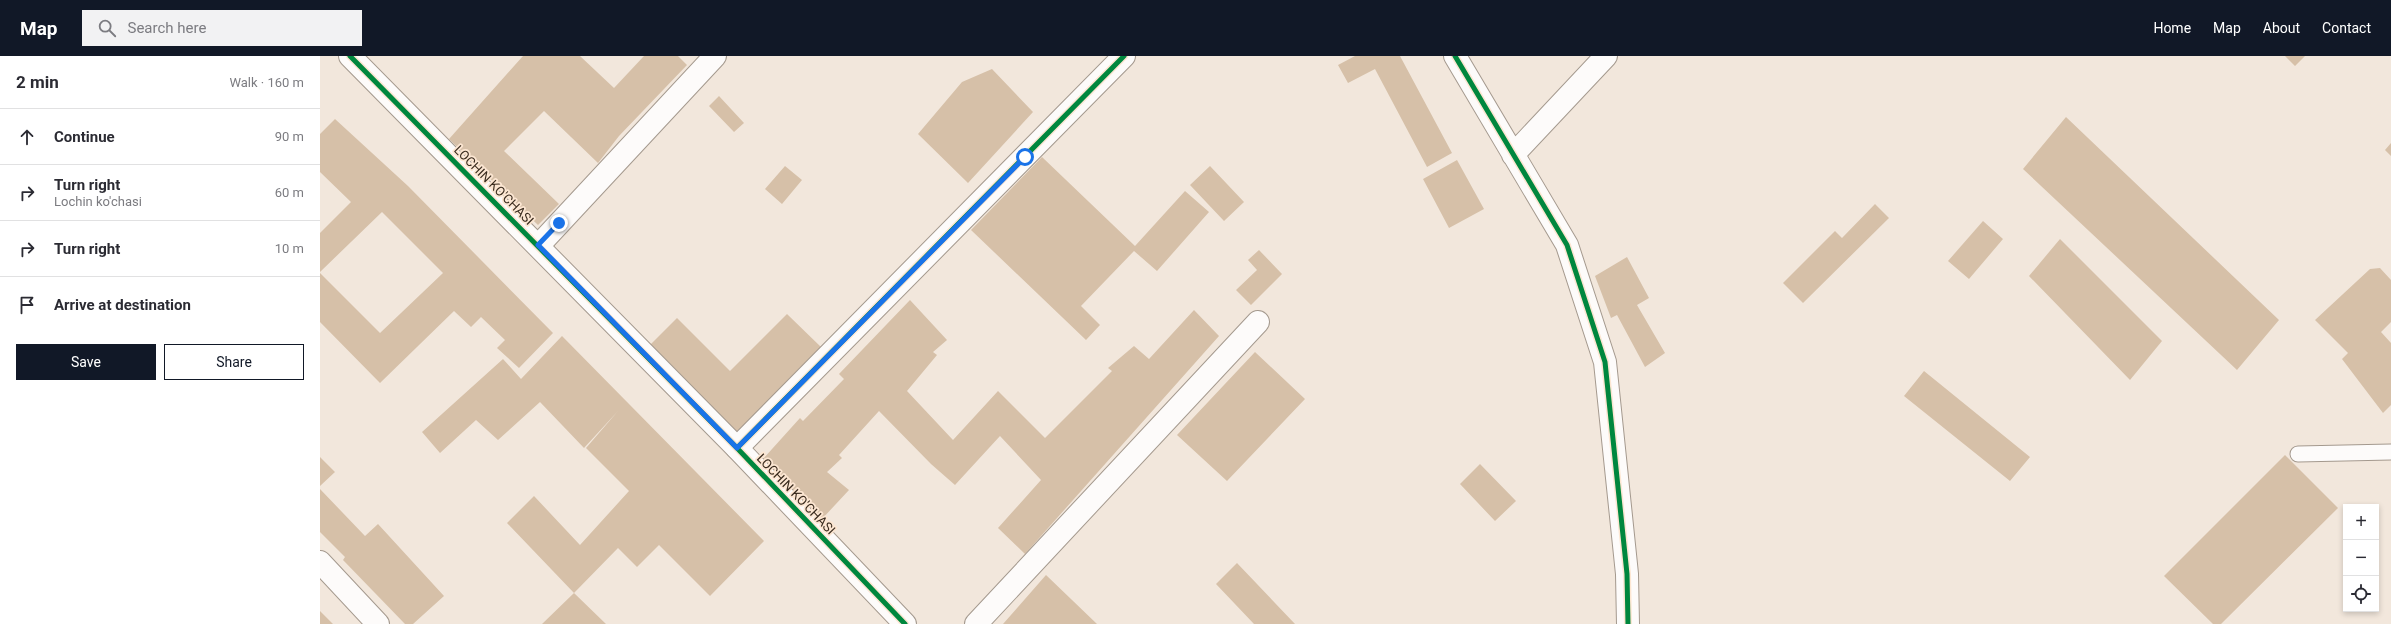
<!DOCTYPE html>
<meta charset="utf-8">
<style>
:root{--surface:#fff;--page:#f2f2f3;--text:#2b2b33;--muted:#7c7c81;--line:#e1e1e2;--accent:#111827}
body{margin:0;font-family:Roboto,sans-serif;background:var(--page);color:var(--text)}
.controls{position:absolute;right:12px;bottom:12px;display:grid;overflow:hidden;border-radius:0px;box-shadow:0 2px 6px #0003}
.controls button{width:36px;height:36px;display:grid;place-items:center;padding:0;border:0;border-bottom:1px solid var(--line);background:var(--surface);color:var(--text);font:20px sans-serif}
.stop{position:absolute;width:12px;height:12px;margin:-9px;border:3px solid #1a73e8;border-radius:50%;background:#fff}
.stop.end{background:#1a73e8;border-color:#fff;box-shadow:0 1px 4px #0008}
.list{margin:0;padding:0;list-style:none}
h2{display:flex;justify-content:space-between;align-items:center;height:52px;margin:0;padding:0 16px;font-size:17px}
h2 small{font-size:13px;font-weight:400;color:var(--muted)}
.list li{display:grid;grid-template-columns:26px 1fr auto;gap:12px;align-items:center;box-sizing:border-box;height:56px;padding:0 16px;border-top:1px solid var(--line)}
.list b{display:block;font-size:15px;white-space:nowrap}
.list p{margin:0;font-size:13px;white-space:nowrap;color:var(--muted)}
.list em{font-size:13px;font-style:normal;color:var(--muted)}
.actions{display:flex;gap:8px;padding:12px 16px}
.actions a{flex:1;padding:9px 0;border:1px solid var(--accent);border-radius:0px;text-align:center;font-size:14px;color:var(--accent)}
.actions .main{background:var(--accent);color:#fff}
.icon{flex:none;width:22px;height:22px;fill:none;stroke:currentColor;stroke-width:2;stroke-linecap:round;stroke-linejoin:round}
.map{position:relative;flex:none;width:2071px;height:568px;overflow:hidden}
header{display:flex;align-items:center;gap:24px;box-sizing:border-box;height:56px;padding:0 20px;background:var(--accent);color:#fff}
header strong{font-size:19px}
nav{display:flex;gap:22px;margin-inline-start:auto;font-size:14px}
.search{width:280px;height:36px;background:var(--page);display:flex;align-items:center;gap:10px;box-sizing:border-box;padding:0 14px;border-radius:0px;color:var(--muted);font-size:15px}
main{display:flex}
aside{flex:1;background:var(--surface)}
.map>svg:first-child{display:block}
.building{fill:#d6c0a8}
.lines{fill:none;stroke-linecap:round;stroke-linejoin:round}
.service-casing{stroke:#a4998e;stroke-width:17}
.minor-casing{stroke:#a4998e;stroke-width:24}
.tertiary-casing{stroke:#a4998e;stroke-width:24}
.service{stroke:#fdfbfa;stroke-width:15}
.minor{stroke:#fdfbfa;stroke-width:22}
.tertiary{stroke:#fdfbfa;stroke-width:22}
.cycleway-casing{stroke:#fce6d2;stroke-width:8}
.cycleway{stroke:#00873e;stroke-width:5}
.route{stroke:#1a73e8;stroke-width:5}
.labels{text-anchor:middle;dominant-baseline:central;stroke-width:3.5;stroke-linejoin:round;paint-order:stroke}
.street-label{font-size:13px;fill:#392b1e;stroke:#fce6d2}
</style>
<header>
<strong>Map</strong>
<div class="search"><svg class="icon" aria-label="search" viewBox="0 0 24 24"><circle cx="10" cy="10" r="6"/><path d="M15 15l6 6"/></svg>Search here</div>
<nav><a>Home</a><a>Map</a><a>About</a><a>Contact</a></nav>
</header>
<main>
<aside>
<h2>2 min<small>Walk · 160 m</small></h2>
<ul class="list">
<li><svg class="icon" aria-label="ahead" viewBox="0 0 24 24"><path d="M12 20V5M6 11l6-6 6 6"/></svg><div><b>Continue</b></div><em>90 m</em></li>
<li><svg class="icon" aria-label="right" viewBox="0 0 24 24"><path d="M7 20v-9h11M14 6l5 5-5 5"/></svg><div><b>Turn right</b><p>Lochin ko'chasi</p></div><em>60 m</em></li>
<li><svg class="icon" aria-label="right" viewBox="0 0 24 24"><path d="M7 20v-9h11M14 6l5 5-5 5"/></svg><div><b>Turn right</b></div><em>10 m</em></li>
<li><svg class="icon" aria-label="arrive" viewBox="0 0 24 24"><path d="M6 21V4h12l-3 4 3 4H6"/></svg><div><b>Arrive at destination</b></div></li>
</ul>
<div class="actions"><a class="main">Save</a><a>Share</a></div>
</aside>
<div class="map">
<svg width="2071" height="568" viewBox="0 0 2071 568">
<rect width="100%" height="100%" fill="#f2e7dc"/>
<!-- building -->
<path class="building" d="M203,0H260L294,32L324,0H358L367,9L299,80L278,107L224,55L184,95L239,148L218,169L129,83Z
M1035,0H1080L1132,97L1107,111L1055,13L1028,27L1018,9Z
M1965,0H1985L1975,10Z
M672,13L713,56L648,127L598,78L642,26Z
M399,40L424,67L414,76L389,50Z
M1746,61L1959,264L1917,314L1703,113Z
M15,63L88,130L233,277L199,312L177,292L185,284L161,261L151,271L134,255L60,327L0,266V217L60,277L123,217L62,156L0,216V177L31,146L0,116V78Z
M2071,87V100L2065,94Z
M722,101L815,190L865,135L889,156L837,215L814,195L761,250L780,269L766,284L651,174Z
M1137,104L1164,153L1129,172L1103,123Z
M465,110L482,124L462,148L445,133Z
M890,110L924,146L904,165L870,129Z
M1555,148L1569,162L1483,247L1463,227L1515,175L1522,182Z
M1663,165L1683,183L1649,223L1628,205Z
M1740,183L1842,285L1810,324L1709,220Z
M939,194L962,218L931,249L916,234L937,214L928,204Z
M1307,201L1329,242L1317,249L1345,297L1325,311L1297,259L1291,262L1275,220Z
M2060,212L2071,224V266L2061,276L2071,287V349L2063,357L2022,303L2028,297L1995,264L2050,213Z
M590,244L627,284L613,296L617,299L587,335L633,384L678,335L725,382L792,315L788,312L814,290L829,303L874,254L899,280L705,498L678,472L721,424L680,380L635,429L611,408L559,355L519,399L522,402L507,416L529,434L502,463L443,403L480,362L483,365L524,323L519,318Z
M467,258L502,292L418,377L329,290L357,262L410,315Z
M242,280L444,485L390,540L339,489L317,511L298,492L254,537L187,467L214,440L260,489L309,435L266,392L298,355L264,392L220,346L178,384L156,364L120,397L102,376L183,303L201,323Z
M935,296L985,343L907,425L857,379Z
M1604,315L1710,401L1690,425L1584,340Z
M1965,399L2018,452L1901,568H1893L1844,520Z
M0,401L15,416L0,430Z
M1160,408L1196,445L1175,465L1140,428Z
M0,433L45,480L58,468L124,540L93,568H85L23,504L25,501L0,476Z
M917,507L975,568H934L896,528Z
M726,519L777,568H683Z
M254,537L286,568H222Z
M0,555L13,568H0Z"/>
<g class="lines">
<defs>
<path id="service" d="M1978,398L2071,396"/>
<path id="minor" d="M1135,0L1247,189L1285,306L1307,518L1308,568
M1193,99L1286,0
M219,189L395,0
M417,392L804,0
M0,506L58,568
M656,568L938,266"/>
<path id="tertiary" d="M30,0L417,392L585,568"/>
</defs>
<!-- service casing -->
<use href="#service" class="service-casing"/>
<!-- minor casing -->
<use href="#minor" class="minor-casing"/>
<!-- tertiary casing -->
<use href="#tertiary" class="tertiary-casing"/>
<!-- service -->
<use href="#service" class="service"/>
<!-- minor -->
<use href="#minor" class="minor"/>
<!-- tertiary -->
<use href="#tertiary" class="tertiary"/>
<defs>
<path id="cycleway" d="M30,0L417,392L585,568
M1135,0L1247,189L1285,306L1307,518L1308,568
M417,392L804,0"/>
</defs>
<!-- cycleway casing -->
<use href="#cycleway" class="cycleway-casing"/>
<!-- cycleway -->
<use href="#cycleway" class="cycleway"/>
</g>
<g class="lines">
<!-- route -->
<path class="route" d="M239,167L218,189L417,392L705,101"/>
</g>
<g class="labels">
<!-- street labels -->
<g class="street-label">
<text transform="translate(174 129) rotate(45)">LOCHIN KO'CHASI</text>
<text transform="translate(476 438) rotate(46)">LOCHIN KO'CHASI</text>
</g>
</g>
</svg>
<div class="controls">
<button>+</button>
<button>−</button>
<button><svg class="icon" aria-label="locate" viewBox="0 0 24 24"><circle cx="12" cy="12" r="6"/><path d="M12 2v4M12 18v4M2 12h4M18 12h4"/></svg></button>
</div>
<div class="stop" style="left:705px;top:101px"></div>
<div class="stop end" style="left:239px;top:167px"></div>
</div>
</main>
